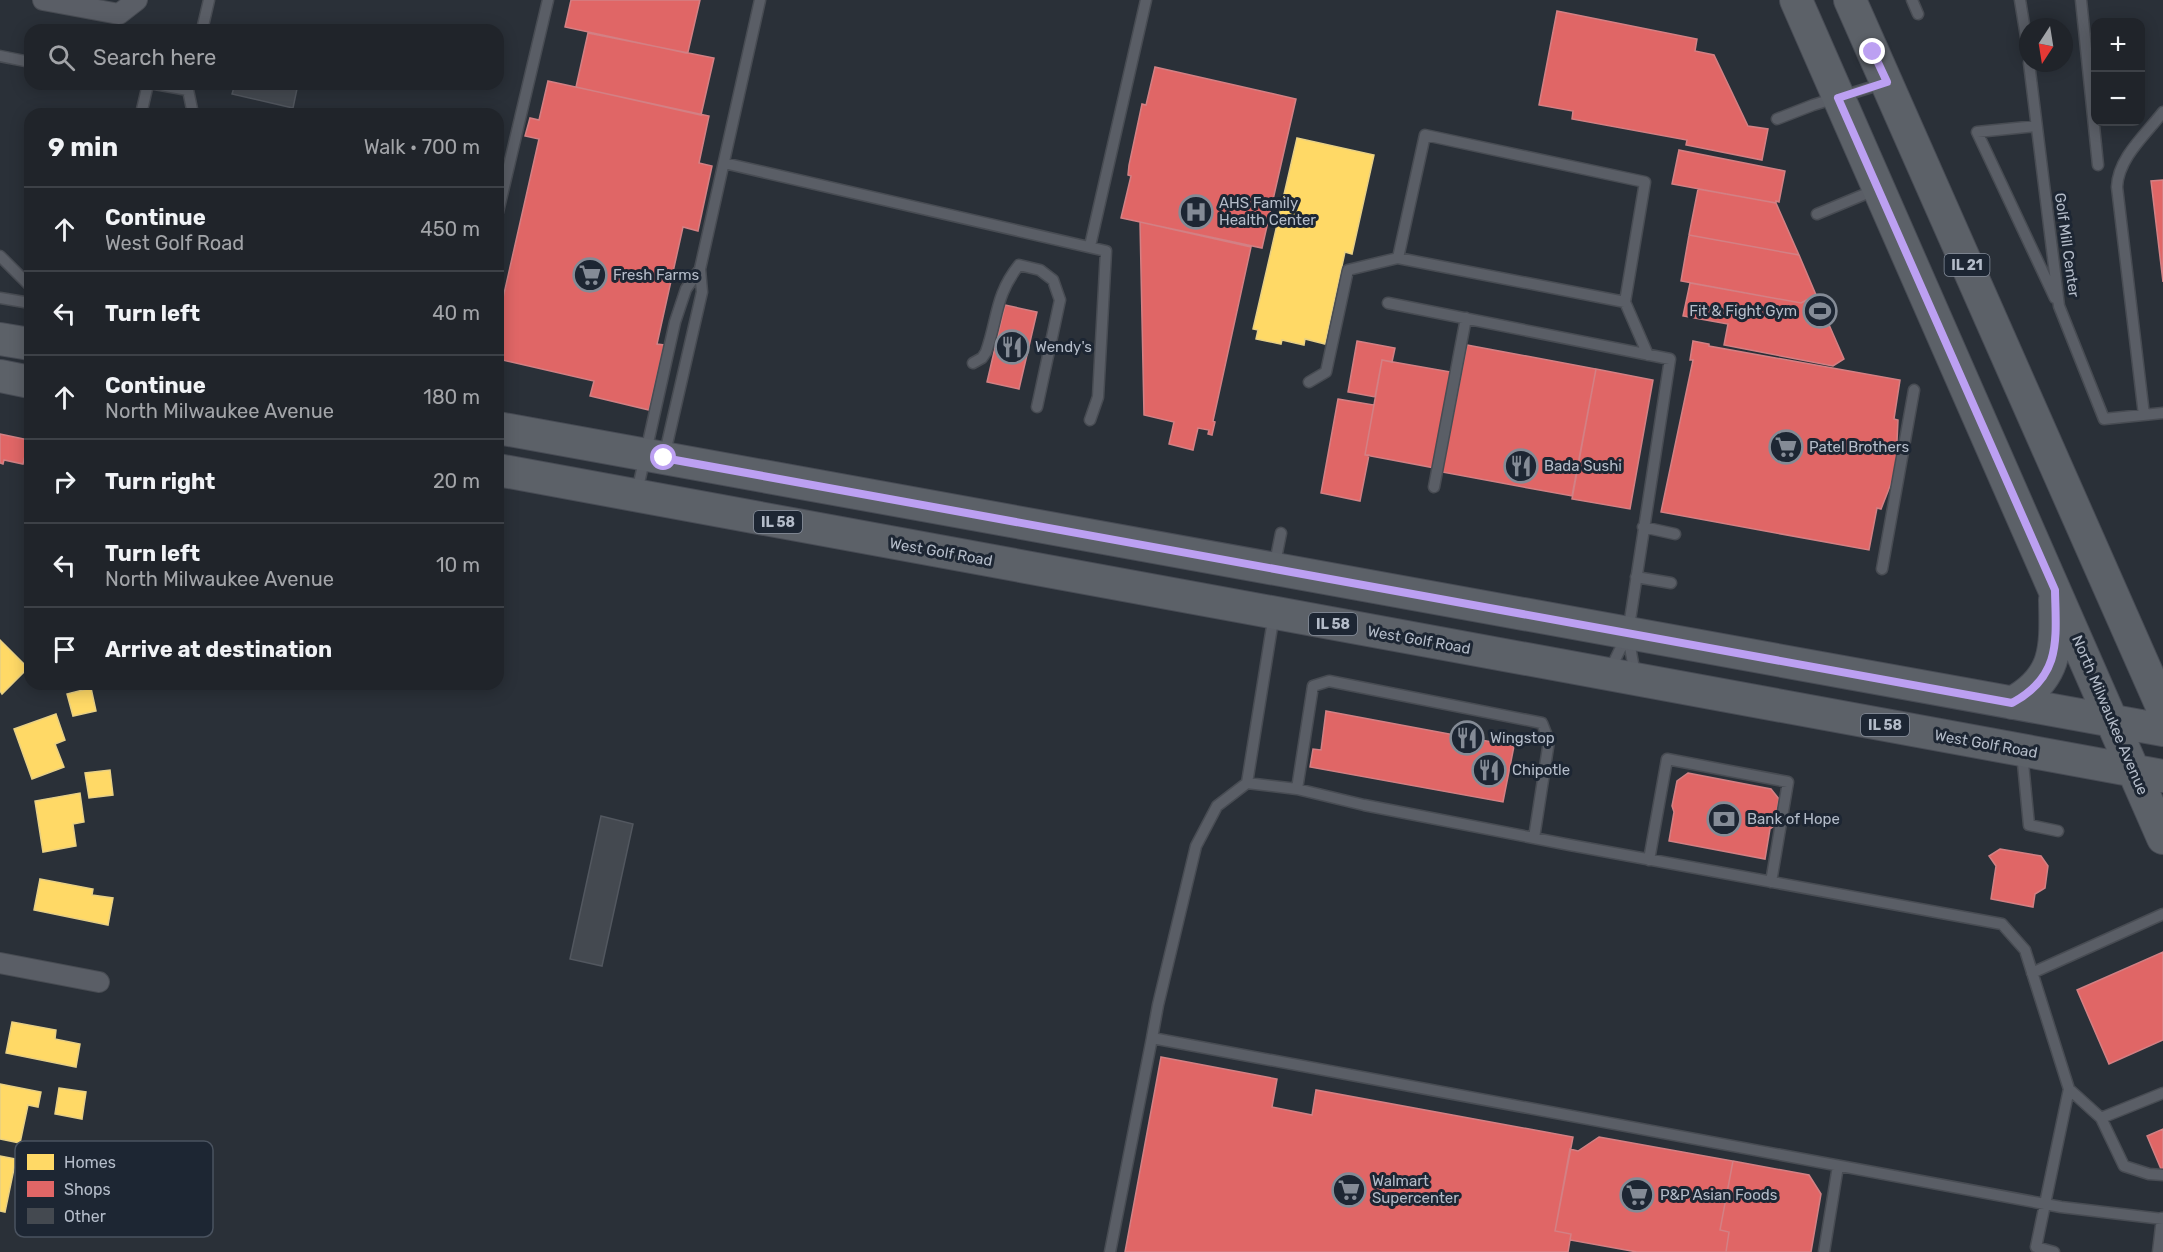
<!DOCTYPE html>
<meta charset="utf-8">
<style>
:root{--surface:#20242a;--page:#2d3036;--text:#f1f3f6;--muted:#a2a4a8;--line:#3d4147}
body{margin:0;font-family:Rubik,sans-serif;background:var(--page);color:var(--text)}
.controls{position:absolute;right:18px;top:18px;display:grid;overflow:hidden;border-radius:12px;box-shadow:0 3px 15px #0003}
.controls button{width:54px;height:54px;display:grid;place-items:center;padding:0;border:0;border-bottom:2px solid var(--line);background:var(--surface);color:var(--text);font:30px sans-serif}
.compass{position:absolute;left:2019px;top:18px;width:54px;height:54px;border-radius:50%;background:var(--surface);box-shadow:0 3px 15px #0003;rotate:192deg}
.stop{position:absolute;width:18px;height:18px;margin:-14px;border:4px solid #bca0f2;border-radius:50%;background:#fff}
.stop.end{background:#bca0f2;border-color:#fff;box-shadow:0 2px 6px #0008}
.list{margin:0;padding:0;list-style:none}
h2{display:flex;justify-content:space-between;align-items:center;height:78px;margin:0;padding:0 24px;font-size:26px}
h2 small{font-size:20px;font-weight:400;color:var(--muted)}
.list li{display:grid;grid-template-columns:39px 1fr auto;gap:18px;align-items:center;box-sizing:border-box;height:84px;padding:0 24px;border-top:2px solid var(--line)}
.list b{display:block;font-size:22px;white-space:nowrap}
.list p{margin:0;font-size:20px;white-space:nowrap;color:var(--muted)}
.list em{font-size:20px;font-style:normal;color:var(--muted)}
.icon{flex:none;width:33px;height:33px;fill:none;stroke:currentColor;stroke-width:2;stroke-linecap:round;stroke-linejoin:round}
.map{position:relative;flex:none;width:2163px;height:1252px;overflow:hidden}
.search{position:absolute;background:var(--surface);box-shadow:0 3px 15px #0003;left:24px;top:24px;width:480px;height:66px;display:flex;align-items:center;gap:15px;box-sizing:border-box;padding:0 21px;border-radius:18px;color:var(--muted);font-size:22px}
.panel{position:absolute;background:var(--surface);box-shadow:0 3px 15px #0003;left:24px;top:108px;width:480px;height:582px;border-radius:18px}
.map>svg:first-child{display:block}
.homes{fill:#ffd966;stroke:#e8d084;stroke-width:1.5}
.shops{fill:#e06666;stroke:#d38084;stroke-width:1.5}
.building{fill:#444950;stroke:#52575f;stroke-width:1.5}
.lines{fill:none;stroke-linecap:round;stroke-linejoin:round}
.lane-casing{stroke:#484c53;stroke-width:13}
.street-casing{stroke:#484c53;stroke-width:22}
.primary-casing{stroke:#484c55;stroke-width:34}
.lane{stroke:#5a5e66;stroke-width:10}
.street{stroke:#5a5e66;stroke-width:20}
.primary{stroke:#5c6168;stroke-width:32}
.route{stroke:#bca0f2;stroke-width:8}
.labels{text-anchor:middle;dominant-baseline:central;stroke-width:6;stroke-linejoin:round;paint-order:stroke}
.shield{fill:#1d2633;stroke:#878f9c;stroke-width:1.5}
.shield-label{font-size:14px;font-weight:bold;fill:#b4bcc9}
.poi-label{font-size:15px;fill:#b4bcc9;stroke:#1d2633;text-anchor:start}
.street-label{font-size:15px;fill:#b4bcc9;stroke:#1d2633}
.key{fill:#1d2633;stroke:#4a5360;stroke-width:1.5}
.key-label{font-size:16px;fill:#b4bcc9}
</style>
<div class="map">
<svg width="2163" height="1252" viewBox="0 0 2163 1252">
<rect width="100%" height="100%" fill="#2a3038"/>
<!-- homes -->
<path class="homes" d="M1297,138L1374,155L1352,254L1345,252L1325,344L1305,339L1304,345L1282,340L1281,344L1256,339L1258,330L1253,329Z
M0,640L28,668L2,694L0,691Z
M91,688L96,711L73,716L67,694Z
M56,714L65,740L55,744L64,767L32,779L14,729Z
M110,770L113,795L89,798L85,773Z
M80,793L84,822L73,824L76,846L43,852L35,801Z
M40,879L93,889L92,895L113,898L108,925L34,910Z
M12,1022L56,1030L55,1039L80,1044L76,1067L6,1053Z
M0,1084L41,1092L38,1107L28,1105L20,1143L0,1139Z
M59,1088L86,1092L82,1119L55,1114Z
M0,1156L16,1159L5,1212L0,1211Z"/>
<!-- shops -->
<path class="shops" d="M571,0H700L688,52L686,53L565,27Z
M1557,11L1697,39L1695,51L1714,55L1748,126L1768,129L1762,160L1686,145L1687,140L1572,119L1573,111L1539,105Z
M588,33L714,58L701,115L576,87Z
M1155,67L1296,99L1262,248L1121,218L1131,176L1128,175L1129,165L1142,104L1146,105Z
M548,81L709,116L699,163L712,166L698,231L683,227L657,344L664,345L649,410L590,396L594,381L498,359V320L539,139L525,136L530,118L539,120Z
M1679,150L1785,171L1779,202L1776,201V203L1672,184Z
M2163,180V282L2151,181Z
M2163,180V282L2151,181Z
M1698,189L1776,203L1799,255L1689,235Z
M1140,222L1251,247L1213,421L1215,422L1212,435L1208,434L1209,430L1198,428L1193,450L1169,444L1174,422L1144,415Z
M1689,235L1799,255L1816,295L1801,303L1681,281Z
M1690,283L1801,303L1816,295L1844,359L1833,366L1724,345L1728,324L1683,316Z
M1005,305L1037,312L1019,389L987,382Z
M1357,341L1395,348L1392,362L1382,360L1375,397L1348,392Z
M1693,341L1709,344V346L1900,380L1894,419L1898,420L1896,462L1892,481L1881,509L1877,508L1869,550L1661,512L1693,360H1690Z
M1467,345L1596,369L1572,496L1442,472Z
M1382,360L1451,372L1435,468L1365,455Z
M1596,369L1653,380L1630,509L1572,499Z
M1338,399L1374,405L1365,455H1369L1360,501L1321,493Z
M0,434L29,440L23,464L4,460L3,464L0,463Z
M1326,711L1514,746L1503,802L1310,767L1313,749L1321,750Z
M1688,773L1771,789L1779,799L1774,826L1770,829L1765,859L1669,841L1674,812L1672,806L1677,781Z
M2000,849L2041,856L2048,866L2045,888L2035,894L2033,907L1991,899L1996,866L1989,856Z
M2163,952V1040L2109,1064L2077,990Z
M1161,1057L1277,1079L1272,1107L1312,1115L1316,1090L1573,1137L1555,1231L1571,1234L1568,1252H1125Z
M2163,1129V1168L2161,1169L2147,1136Z
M1599,1137L1733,1161L1720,1230L1729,1232L1726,1252H1637L1570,1240L1571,1234L1555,1231L1570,1149L1578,1151Z
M1733,1161L1809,1175L1821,1194L1811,1252H1726L1729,1232L1720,1230Z"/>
<!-- building -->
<path class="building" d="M235,84H298L293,108L232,94Z
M601,816L633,824L602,966L570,959Z"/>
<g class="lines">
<defs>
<path id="lane" d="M1912,0L1918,14
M2020,0L2028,49
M2081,0L2098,165
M202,30L209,0
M0,56L30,62
M2029,63L2059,306L2104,419L2163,413
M155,84L188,90
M190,84L188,90L193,114
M141,114L148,84
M1777,119L1813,105L1885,83
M2036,126L1977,132L2055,298
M724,163L1106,251L1098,397L1090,420
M498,212L548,0
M1817,214L1875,190
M1090,246L1146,0
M0,256L30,286
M1398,258L1425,135L1645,182L1625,302L1648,355
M0,298L30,303
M1388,303L1670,359L1628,633L1610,670
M973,363L982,358L986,352C998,318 995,295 1019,265L1040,270L1053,280L1060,300L1037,407
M1309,382L1326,372L1348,270L1398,258L1625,302
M2144,415L2117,187C2118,158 2146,134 2163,112
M664,457L702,292L700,269L760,0
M1434,487L1466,318
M637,492L675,322L686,289L700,269
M1643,527L1675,534
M1274,568L1281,533
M1882,569L1914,390
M1636,577L1671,583
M1274,614L1247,783L1217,806L1196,846L1158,1005L1152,1038L2061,1207L2163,1219
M1628,636L1635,674
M2022,753L2029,825L2058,831
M1247,783L1297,789L1364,805L1570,845L2002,924L2025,950L2069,1089L2036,1247L2054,1252
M1297,789L1313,686L1329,681L1542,723L1549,741L1534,838
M1649,860L1667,759L1788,782L1771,882
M2032,973L2163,914
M2069,1089L2101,1118L2124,1166L2149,1174L2163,1175
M2101,1118L2163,1093
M1110,1252L1152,1038
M1824,1252L1838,1166
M2158,1252L2162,1218"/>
<path id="street" d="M43,0L119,14L137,0
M0,963L99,982"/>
<path id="primary" d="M1796,0L2163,838
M1850,0L2163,709
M0,339L30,344
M0,376L30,382
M498,428L2163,730
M498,470L2163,776
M2012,703C2058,678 2056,647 2055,600"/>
</defs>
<!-- lane casing -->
<use href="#lane" class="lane-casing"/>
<!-- street casing -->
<use href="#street" class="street-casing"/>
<!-- primary casing -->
<use href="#primary" class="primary-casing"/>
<!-- lane -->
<use href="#lane" class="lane"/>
<!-- street -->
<use href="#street" class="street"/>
<!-- primary -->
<use href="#primary" class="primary"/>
</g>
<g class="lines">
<!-- route -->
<path class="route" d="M664,458L2012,703C2062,676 2056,640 2055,590L1838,98L1887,82L1873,52"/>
</g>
<!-- icons -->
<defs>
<symbol id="hospital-ring" viewBox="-11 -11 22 22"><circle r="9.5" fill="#1d2633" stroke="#848b96" stroke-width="1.5"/><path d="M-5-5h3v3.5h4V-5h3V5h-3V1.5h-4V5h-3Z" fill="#848b96"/></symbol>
<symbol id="supermarket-ring" viewBox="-11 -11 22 22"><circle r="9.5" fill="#1d2633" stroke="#848b96" stroke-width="1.5"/><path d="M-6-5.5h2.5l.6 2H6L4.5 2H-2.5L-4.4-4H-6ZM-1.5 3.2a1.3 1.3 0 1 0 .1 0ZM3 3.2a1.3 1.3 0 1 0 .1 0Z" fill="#848b96"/></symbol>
<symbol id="stadium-ring" viewBox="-11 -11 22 22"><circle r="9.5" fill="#1d2633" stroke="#848b96" stroke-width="1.5"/><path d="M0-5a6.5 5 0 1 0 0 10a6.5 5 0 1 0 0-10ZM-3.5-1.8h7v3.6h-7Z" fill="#848b96"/></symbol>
<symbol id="restaurant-ring" viewBox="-11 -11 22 22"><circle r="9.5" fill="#1d2633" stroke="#848b96" stroke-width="1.5"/><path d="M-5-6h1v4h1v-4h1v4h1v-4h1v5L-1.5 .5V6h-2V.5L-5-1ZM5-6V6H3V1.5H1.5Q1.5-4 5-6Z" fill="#848b96"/></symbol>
<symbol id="bank-ring" viewBox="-11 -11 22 22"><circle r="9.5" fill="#1d2633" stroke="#848b96" stroke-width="1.5"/><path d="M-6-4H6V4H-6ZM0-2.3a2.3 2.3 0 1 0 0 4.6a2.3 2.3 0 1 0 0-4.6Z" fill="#848b96"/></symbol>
</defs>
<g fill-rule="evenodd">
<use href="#hospital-ring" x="1177" y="193" width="38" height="38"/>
<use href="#supermarket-ring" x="571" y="256" width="38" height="38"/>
<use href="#stadium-ring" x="1801" y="292" width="38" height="38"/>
<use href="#restaurant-ring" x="993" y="328" width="38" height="38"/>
<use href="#supermarket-ring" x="1767" y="428" width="38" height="38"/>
<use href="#restaurant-ring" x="1502" y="447" width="38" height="38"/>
<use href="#restaurant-ring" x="1448" y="719" width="38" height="38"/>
<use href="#restaurant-ring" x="1470" y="751" width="38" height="38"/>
<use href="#bank-ring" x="1705" y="800" width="38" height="38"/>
<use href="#supermarket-ring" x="1330" y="1171" width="38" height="38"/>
<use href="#supermarket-ring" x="1618" y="1176" width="38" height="38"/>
</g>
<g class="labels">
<!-- shield labels -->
<g class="shield">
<rect x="1944.5" y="254" width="45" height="22" rx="4.5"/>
<rect x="754" y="511" width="48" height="22" rx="4.5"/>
<rect x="1309" y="613" width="48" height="22" rx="4.5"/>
<rect x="1861" y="714" width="48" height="22" rx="4.5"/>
</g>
<g class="shield-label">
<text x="1967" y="265">IL 21</text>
<text x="778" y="522">IL 58</text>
<text x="1333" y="624">IL 58</text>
<text x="1885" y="725">IL 58</text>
</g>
<!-- poi labels -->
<g class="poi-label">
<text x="1219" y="203">AHS Family<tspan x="1219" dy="17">Health Center</tspan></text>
<text x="613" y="275">Fresh Farms</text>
<text x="1797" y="311" text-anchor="end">Fit &amp; Fight Gym</text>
<text x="1035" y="347">Wendy's</text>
<text x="1809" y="447">Patel Brothers</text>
<text x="1544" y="466">Bada Sushi</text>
<text x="1490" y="738">Wingstop</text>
<text x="1512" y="770">Chipotle</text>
<text x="1747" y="819">Bank of Hope</text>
<text x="1372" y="1181">Walmart<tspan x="1372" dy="17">Supercenter</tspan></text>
<text x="1660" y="1195">P&amp;P Asian Foods</text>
</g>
<!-- street labels -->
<g class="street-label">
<text transform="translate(2067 245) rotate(82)">Golf Mill Center</text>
<text transform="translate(941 552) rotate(10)">West Golf Road</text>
<text transform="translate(1419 640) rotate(10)">West Golf Road</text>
<text transform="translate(2110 715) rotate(67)">North Milwaukee Avenue</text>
<text transform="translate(1986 744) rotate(10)">West Golf Road</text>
</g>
</g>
<!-- legend -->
<rect x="15" y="1141" width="198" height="96" rx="9" class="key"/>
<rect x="27" y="1154" width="27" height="16" fill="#ffd966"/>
<rect x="27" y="1181" width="27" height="16" fill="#e06666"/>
<rect x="27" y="1208" width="27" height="16" fill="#444950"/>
<g class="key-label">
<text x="64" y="1168">Homes</text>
<text x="64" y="1195">Shops</text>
<text x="64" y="1222">Other</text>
</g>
</svg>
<div class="controls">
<button>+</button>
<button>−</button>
</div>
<svg class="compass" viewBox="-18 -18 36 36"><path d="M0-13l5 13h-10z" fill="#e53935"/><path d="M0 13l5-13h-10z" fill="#a2a4a8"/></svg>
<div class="stop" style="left:664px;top:458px"></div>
<div class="stop end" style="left:1873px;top:52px"></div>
<div class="search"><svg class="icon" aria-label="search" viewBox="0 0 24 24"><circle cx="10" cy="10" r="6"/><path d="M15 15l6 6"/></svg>Search here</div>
<section class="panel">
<h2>9 min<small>Walk · 700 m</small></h2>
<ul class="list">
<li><svg class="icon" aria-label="ahead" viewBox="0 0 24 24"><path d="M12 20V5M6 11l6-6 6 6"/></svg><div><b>Continue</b><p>West Golf Road</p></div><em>450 m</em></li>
<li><svg class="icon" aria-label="left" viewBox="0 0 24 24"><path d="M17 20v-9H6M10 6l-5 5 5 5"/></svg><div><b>Turn left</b></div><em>40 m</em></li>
<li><svg class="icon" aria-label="ahead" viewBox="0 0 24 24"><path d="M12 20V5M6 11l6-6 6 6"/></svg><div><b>Continue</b><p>North Milwaukee Avenue</p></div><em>180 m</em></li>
<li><svg class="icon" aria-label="right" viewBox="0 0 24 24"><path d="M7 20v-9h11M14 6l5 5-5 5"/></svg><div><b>Turn right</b></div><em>20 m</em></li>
<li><svg class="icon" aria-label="left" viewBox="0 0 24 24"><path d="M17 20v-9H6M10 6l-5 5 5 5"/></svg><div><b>Turn left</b><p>North Milwaukee Avenue</p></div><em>10 m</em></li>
<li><svg class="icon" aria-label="arrive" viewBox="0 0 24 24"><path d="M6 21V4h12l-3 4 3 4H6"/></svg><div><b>Arrive at destination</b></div></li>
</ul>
</section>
</div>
